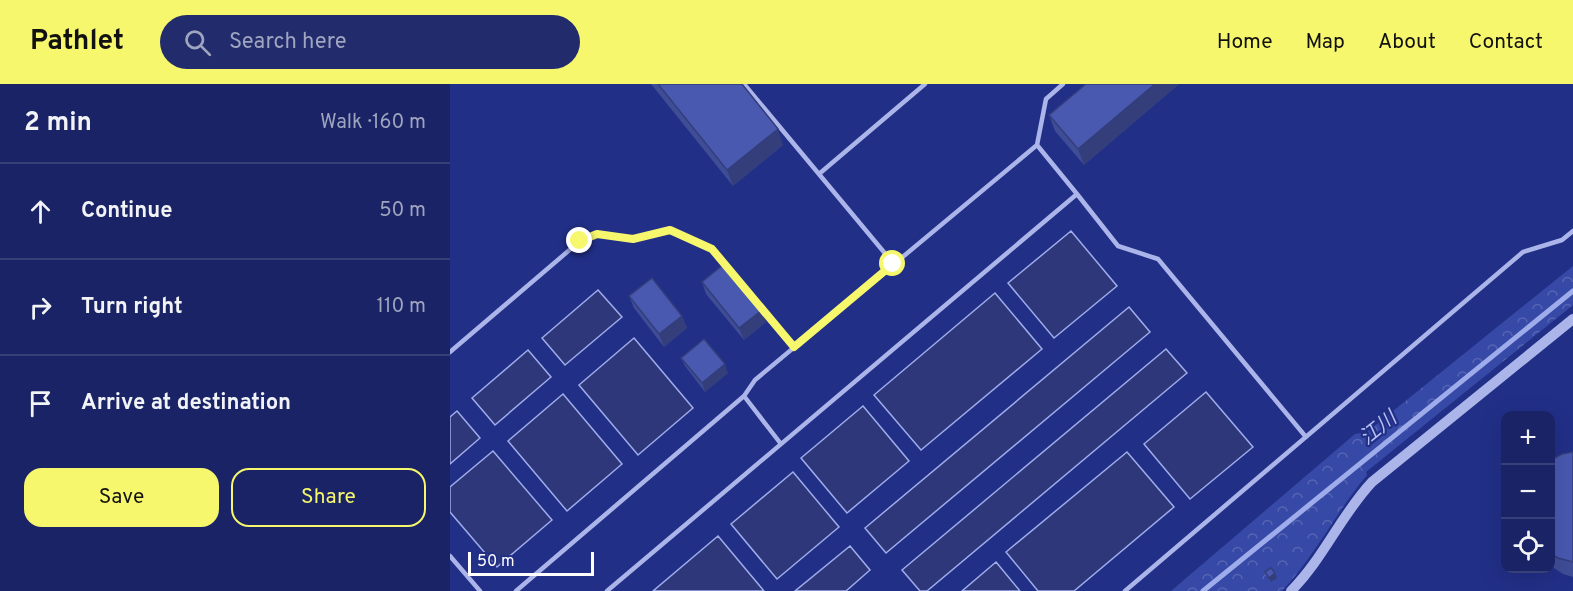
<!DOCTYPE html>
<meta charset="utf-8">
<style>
:root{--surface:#192365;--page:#222b6b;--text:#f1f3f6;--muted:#9fa4bf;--line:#374079;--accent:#f6f76c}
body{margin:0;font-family:Overpass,"Noto Sans JP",sans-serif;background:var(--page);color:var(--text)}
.controls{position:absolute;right:18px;bottom:18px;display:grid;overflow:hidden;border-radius:12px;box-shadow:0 6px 24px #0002}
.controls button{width:54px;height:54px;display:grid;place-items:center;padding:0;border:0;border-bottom:2px solid var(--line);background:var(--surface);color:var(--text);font:30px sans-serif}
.scale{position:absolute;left:18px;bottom:15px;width:126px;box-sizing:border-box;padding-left:6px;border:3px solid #fff;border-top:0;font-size:16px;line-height:21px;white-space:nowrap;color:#fff;-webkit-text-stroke:4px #212f87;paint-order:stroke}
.stop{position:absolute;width:18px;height:18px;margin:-14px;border:4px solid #f6f76c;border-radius:50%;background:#fff}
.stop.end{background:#f6f76c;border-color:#fff;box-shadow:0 2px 6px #0008}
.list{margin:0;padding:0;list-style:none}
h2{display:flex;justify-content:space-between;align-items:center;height:78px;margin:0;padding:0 24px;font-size:26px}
h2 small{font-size:20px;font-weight:400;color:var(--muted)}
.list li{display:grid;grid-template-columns:39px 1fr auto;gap:18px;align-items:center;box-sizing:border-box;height:96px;padding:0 24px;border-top:2px solid var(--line)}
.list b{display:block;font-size:22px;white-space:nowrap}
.list em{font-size:20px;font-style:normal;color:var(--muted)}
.actions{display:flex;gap:12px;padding:18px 24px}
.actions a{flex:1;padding:14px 0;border:2px solid var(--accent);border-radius:18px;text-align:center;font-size:21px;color:var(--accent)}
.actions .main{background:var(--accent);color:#111}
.icon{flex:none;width:33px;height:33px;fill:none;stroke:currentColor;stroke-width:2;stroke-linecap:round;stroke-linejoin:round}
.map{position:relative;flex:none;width:1123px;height:507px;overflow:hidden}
header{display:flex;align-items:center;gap:36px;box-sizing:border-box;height:84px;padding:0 30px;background:var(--accent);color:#111}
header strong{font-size:28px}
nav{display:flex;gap:33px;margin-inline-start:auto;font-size:21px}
.search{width:420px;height:54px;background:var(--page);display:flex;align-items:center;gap:15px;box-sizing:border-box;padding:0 21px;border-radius:33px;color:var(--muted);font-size:22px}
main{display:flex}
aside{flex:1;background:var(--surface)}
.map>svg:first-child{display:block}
.forest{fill:url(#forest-crowns)}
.water{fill:#2d3779;stroke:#9faceb;stroke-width:1.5}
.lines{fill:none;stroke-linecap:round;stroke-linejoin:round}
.stream{stroke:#9faceb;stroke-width:5}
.service{stroke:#abb5ea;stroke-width:4.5}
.tertiary{stroke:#abb5ea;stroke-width:10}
.wall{fill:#3f4d97}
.shaded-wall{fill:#333e7b}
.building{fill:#4959b0;stroke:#333e7b;stroke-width:1.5}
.route{stroke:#f6f76c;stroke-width:8}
.labels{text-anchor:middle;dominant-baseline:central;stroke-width:4.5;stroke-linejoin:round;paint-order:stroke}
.water-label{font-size:20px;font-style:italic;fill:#b7c0f1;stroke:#212f87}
</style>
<header>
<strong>Pathlet</strong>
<div class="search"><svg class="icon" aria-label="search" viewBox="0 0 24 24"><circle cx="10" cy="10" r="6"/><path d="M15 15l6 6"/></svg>Search here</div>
<nav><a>Home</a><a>Map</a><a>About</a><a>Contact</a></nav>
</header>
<main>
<aside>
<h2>2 min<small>Walk · 160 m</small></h2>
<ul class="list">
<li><svg class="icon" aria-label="ahead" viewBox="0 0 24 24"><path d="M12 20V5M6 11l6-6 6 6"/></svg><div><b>Continue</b></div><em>50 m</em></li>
<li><svg class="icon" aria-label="right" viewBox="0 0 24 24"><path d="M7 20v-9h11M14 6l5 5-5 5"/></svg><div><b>Turn right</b></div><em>110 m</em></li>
<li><svg class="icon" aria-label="arrive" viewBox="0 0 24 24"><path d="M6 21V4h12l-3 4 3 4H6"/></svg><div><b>Arrive at destination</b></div></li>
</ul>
<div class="actions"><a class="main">Save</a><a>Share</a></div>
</aside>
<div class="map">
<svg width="1123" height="507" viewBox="0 0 1123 507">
<defs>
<pattern id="forest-crowns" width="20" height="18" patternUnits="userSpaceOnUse" patternTransform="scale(1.5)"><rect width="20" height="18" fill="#3749a6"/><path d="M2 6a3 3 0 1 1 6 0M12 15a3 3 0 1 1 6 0" fill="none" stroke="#5564b3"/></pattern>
</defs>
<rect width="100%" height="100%" fill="#212f87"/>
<!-- forest -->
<path class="forest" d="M1123,182V221L916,388L917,391C886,428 865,472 832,507H721L905,350L917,348Z"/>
<!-- water -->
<path class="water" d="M621,147L667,202L604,254L558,199Z
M148,206L172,233L115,281L92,254Z
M545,209L592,265L471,366L424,311Z
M679,223L700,248L436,469L415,444Z
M184,254L243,324L188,371L129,301Z
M716,265L737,289L477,507H470L452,486Z
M78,266L101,293L45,341L22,314Z
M756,308L803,363L740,415L694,360Z
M113,310L172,380L117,427L58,357Z
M413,322L459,377L397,429L351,374Z
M7,327L30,354L0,380V333Z
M43,367L102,436L47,483L0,428V403Z
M677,368L724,423L624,507H588L556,468Z
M343,388L389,443L327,495L281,440Z
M268,452L314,507H203Z
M400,462L420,486L396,507H345Z
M546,478L570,507H512Z"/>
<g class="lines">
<!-- stream -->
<path class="stream" d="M753,507L1123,207"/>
<!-- service -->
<path class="service" d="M294,0L443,179
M369,90L475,0
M627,110L668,162L708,175L856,353
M0,268L130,157L147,150L183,155L220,146L262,165L344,263
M294,312L331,360
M0,472L30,507
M66,507L294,312L305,296L587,61L596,15L613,0
M157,507L627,110L587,61
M675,507L1073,168L1112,156L1123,147"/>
<!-- tertiary -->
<path class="tertiary" d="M841,507C873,475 891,431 922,398L1123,235"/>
</g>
<!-- wall -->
<path class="wall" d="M201,0H292L333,61L283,102Z
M636,0H729L634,81L605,47L599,31Z
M252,198L316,238L294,256L256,210Z
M179,212L232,232L237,244L214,263L184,224Z
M231,274L278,289L255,308L235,282Z
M1123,368V493L1113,490L1101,482V376Z"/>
<!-- shaded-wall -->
<path class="shaded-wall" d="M705,0H729L634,81L628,65Z
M328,45L333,61L283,102L277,86Z
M312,226L316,238L294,256L289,244Z
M232,232L237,244L214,263L209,250Z
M275,280L278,289L255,308L252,299Z
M825,489L827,494L821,498L819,494Z"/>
<!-- building -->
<path class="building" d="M208,0H292L328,45L277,86Z
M636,0H705L628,65L599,31Z
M274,180L312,226L289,244L252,198Z
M202,194L232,232L209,250L179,212Z
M254,255L275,280L252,299L231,274Z
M1123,368V478L1108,474L1101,470V376L1112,370Z
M821,484L825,489L819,494L815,488Z"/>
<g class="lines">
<!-- route -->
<path class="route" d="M130,157L147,150L183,155L220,146L262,165L344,263L443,180"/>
</g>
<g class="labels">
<!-- water labels -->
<g class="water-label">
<text transform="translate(929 345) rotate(-39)">江川</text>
</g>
</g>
</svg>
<div class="controls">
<button>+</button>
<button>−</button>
<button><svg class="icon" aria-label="locate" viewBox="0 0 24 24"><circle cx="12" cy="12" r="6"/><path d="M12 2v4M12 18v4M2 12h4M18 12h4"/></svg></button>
</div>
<div class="scale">50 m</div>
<div class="stop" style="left:443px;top:180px"></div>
<div class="stop end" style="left:130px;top:157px"></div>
</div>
</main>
